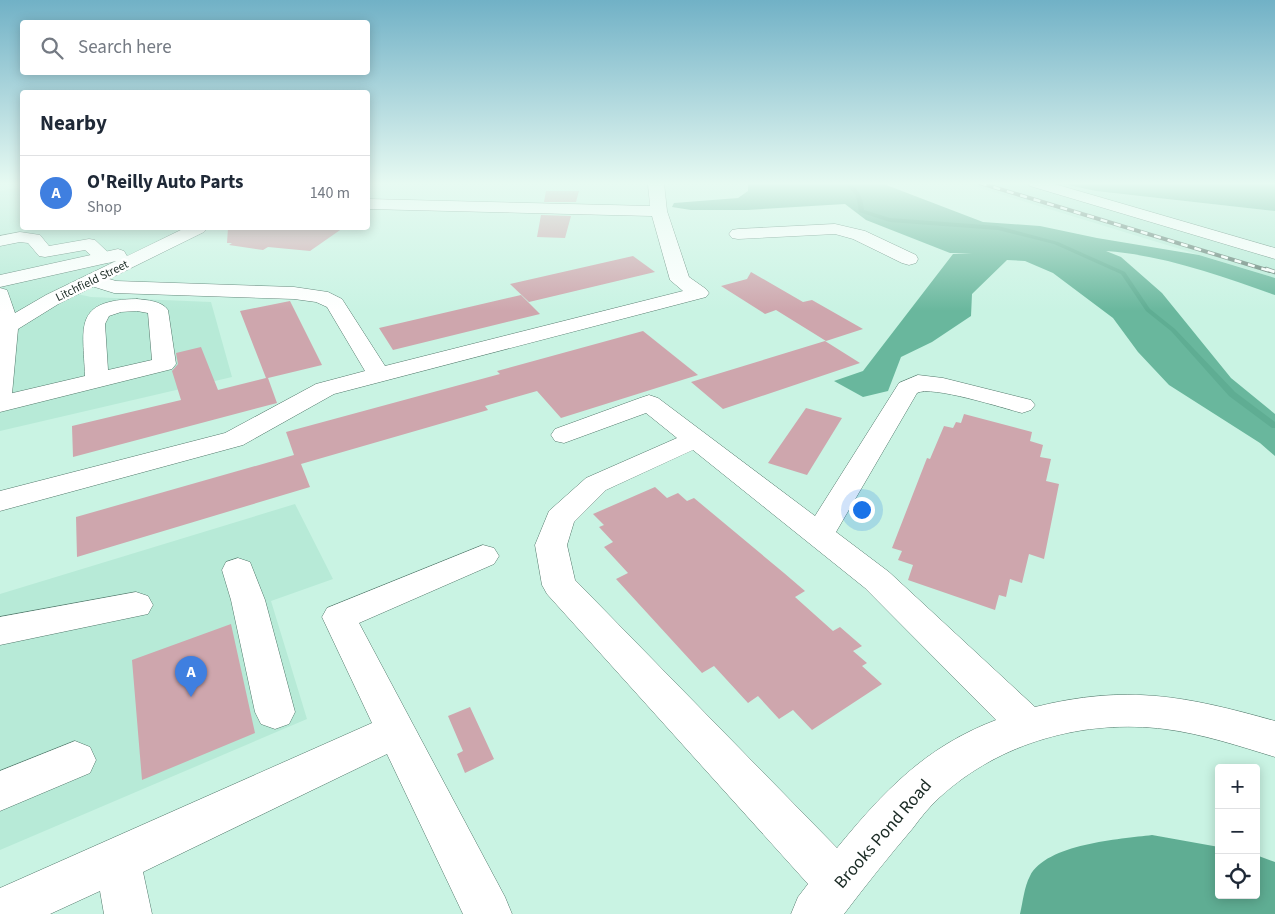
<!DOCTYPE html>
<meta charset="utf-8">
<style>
:root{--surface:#fff;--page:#f6f6f7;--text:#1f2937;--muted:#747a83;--line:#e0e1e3;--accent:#a30a48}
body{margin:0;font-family:"Source Sans 3",sans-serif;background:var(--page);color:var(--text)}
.controls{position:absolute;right:15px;bottom:15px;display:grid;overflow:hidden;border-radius:5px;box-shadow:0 2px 12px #0003}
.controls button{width:45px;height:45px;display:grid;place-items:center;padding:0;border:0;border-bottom:1px solid var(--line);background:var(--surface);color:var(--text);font:25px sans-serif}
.you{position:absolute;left:861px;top:509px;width:18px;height:18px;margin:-12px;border:4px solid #fff;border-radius:50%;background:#1a73e8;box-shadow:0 0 0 8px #1a73e833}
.badge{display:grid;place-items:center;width:32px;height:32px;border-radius:50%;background:var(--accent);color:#fff;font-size:16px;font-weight:700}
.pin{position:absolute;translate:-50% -41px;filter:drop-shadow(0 1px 2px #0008)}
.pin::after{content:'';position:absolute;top:26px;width:18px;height:15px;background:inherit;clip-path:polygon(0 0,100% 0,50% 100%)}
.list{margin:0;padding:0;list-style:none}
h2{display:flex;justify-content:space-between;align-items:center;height:65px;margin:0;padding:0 20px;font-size:21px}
h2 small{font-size:16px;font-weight:400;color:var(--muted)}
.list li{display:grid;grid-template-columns:32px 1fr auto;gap:15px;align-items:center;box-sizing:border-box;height:75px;padding:0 20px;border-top:1px solid var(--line)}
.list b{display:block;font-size:19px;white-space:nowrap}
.list p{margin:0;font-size:16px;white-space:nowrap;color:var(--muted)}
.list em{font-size:16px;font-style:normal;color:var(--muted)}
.icon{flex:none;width:28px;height:28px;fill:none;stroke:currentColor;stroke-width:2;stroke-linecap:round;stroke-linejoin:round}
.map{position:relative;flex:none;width:1275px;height:914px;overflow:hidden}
.search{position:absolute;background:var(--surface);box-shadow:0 2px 12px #0003;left:20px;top:20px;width:350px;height:55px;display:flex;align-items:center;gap:12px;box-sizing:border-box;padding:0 18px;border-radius:5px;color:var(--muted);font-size:19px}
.panel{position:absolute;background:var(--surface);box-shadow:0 2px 12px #0003;left:20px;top:90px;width:350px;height:140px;border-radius:5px}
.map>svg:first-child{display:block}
.built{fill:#b7ead7}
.forest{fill:#69b79d}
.water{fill:#5fad93}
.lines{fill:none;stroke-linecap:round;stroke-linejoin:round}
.stream{fill:#5fad93;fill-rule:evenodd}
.building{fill:#cea6ad}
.minor-casing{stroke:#53796c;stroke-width:1}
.major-casing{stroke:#53796c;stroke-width:1}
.minor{fill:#fff;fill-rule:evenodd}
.major{fill:#fff;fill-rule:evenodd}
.rail-far1-casing{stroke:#5e786e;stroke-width:4}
.rail-casing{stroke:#5e786e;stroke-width:4.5}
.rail-far1{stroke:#fff;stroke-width:2.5;stroke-dasharray:7;stroke-linecap:butt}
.rail{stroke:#fff;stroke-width:3;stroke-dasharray:9;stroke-linecap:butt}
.labels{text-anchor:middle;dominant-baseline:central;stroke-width:5;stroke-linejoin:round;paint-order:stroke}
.far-street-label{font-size:12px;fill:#192923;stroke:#fff}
.near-street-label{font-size:18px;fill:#192923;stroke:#fff}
</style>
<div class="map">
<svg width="1275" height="914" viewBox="0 0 1275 914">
<rect width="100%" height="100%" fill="#c9f3e3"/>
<!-- built -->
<path class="built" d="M964,183H1059L1096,191L1275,211V278Z
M22,187V228H198L68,292L91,297L211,302L232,377L0,431V191Z
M295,504L333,579L271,601L307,719L0,850V594Z"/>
<!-- forest -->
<path class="forest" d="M748,183H881L983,222L1040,226L1097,238L1199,255L1275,278V295C1221,276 1163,255 1106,251L1121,257L1162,293L1231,378L1275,414V456L1260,443L1169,385L1138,352L1113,318L1053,273L1025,261L1007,260L972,294L971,316L932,342L901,357L888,391L863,397L834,381L863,371L953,254L972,253H950L866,220L845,204L747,210H691L672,207L674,203L738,198L748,191Z
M1059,183H1275V211L1096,191Z"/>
<!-- water -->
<path class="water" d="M1152,835L1219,847V895H1256V855L1275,862V914H1020C1023,902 1024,887 1030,876C1046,844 1120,839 1152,835Z"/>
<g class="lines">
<!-- stream -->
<path class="stream" d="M844,183H849C859,190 863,198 864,210L890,218L998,226L1058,242L1125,272L1150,309L1175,329L1235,392L1275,422V428H1272L1229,396L1171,331L1146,311L1121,274L1054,244L998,230L890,222L859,212L856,195Z"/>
</g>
<!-- building -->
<path class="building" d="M546,191H579L576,202H544Z
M541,215L571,216L565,238L537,237Z
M228,228H343L310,251L268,247L263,250L229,245L232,243H227Z
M633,256L655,272L529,302L510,284Z
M751,272L803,302L812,300L863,329L826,341L776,310L765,314L721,286L747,279Z
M521,295L540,314L393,350L379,328Z
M290,301L322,365L268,378L277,403L73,457L72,426L181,400L172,371L178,364L176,353L201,347L218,390L266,378L240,311Z
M643,331L698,375L561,418L537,391L485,406L488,410L301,464L310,487L77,557L76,517L294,455L286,432L500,374L497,371Z
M825,341L860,363L723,409L691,382Z
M806,408L842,418L807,475L768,463Z
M964,414L1032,432L1030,441L1043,445L1040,457L1051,459L1046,481L1059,484L1044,559L1029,554L1022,583L1010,579L1006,597L999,595L995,610L908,580L913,565L898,560L902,551L892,548L927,458L930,459L944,426L953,428L956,422L961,423Z
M655,487L667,498L678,493L687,501L694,498L784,573L805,591L795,597L833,631L840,627L862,646L853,651L867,663L862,666L882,684L812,730L793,710L779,719L758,696L748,703L714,666L702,673L616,579L628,573L604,547L613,542L599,527L604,525L593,514Z
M231,624L255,733L142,780L132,660Z
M470,707L494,759L465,773L457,754L463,751L448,716Z"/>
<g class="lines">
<defs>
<path id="minor" d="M648,183H664L667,211L689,277L706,289L709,293L706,297L334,394L243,445L0,511V491L225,433L316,384L365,371L327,307L316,302L294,299L114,293L85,284L82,280L85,276L92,274L116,281L294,287L328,292L342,299L385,366L683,291L670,280L652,216L368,209V199L650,206Z
M1027,183H1051L1275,248V259L1030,186Z
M835,224L865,231L916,255L918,259L916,263L909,265L902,263L853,239L835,234L738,239L732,238L729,234L732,230L738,229Z
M20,232L40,235L49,246L89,239L95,240L114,258L112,262C99,265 94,258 85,250L45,257L39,256L28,243L20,242L0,246V236Z
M137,299C147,300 162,301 168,310L176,364L172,369L0,412V396L85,376C83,326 73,300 137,299ZM137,311L148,313L152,360L108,370L105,324L109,316L121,312Z
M918,375L943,378L1031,400L1035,405L1031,410L1022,413C1003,408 931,385 917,393L836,532L889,572L1035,707C1127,684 1186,696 1275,721V757C1239,746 1203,734 1165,729C1085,719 1000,742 940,797C930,806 921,817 913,828C889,856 866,885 844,914H791L798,897L808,884L547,594L542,585L535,545L549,511L586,478L677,438L646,413L564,443L555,441L551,435L555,429L640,398L649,395L658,398L815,516L899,383ZM693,450L865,588L996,720C925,747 884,791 837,848L575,580L567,545L574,522L606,490Z
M483,545L494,548L499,556L494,564L359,623L505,897L512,914H463L387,754L143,872L152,914H104L100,891L50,914H0V888L372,723L322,617L327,608Z
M238,558L250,562L265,600L295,712L289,724L275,729L261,724L255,712L231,600L222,570L226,562Z
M136,592L148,596L153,605L148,614L0,645V617Z
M75,741L90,747L96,760L90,773L0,811V771Z"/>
<path id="major" d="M185,228H207L204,232L60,303L18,329L12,394L9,399L0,401V288L7,290L15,313L46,295L116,261L0,287V275L118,249L124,251L127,256Z"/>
</defs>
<!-- minor casing -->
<use href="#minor" class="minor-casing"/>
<!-- major casing -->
<use href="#major" class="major-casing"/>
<!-- minor -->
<use href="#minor" class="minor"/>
<!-- major -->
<use href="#major" class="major"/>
<defs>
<path id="rail-far1" d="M980,183L1270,271"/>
<path id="rail" d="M1266,269L1275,272"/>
</defs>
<!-- rail-far1 casing -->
<use href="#rail-far1" class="rail-far1-casing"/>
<!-- rail casing -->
<use href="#rail" class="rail-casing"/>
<!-- rail-far1 -->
<use href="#rail-far1" class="rail-far1"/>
<!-- rail -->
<use href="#rail" class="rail"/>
</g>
<!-- sky -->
<linearGradient id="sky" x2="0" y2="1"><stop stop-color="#71b1c6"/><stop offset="0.59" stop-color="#e7faf2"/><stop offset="1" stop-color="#e7faf2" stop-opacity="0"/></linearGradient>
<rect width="1275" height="311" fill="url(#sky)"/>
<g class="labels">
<!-- far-street labels -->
<g class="far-street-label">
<text transform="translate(92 281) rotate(-26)">Litchfield Street</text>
</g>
<!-- near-street labels -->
<g class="near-street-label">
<text transform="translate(883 834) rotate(-49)">Brooks Pond Road</text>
</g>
</g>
</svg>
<div class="controls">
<button>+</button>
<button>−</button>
<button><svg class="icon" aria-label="locate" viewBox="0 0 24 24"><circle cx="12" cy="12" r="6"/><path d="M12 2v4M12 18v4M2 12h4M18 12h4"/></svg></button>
</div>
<div class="you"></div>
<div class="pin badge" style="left:191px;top:697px;background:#3f7fe0">A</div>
<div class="search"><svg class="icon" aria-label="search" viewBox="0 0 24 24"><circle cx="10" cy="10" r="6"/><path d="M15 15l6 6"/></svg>Search here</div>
<section class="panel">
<h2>Nearby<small></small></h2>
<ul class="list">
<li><span class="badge" style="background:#3f7fe0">A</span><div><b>O'Reilly Auto Parts</b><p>Shop</p></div><em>140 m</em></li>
</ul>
</section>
</div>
